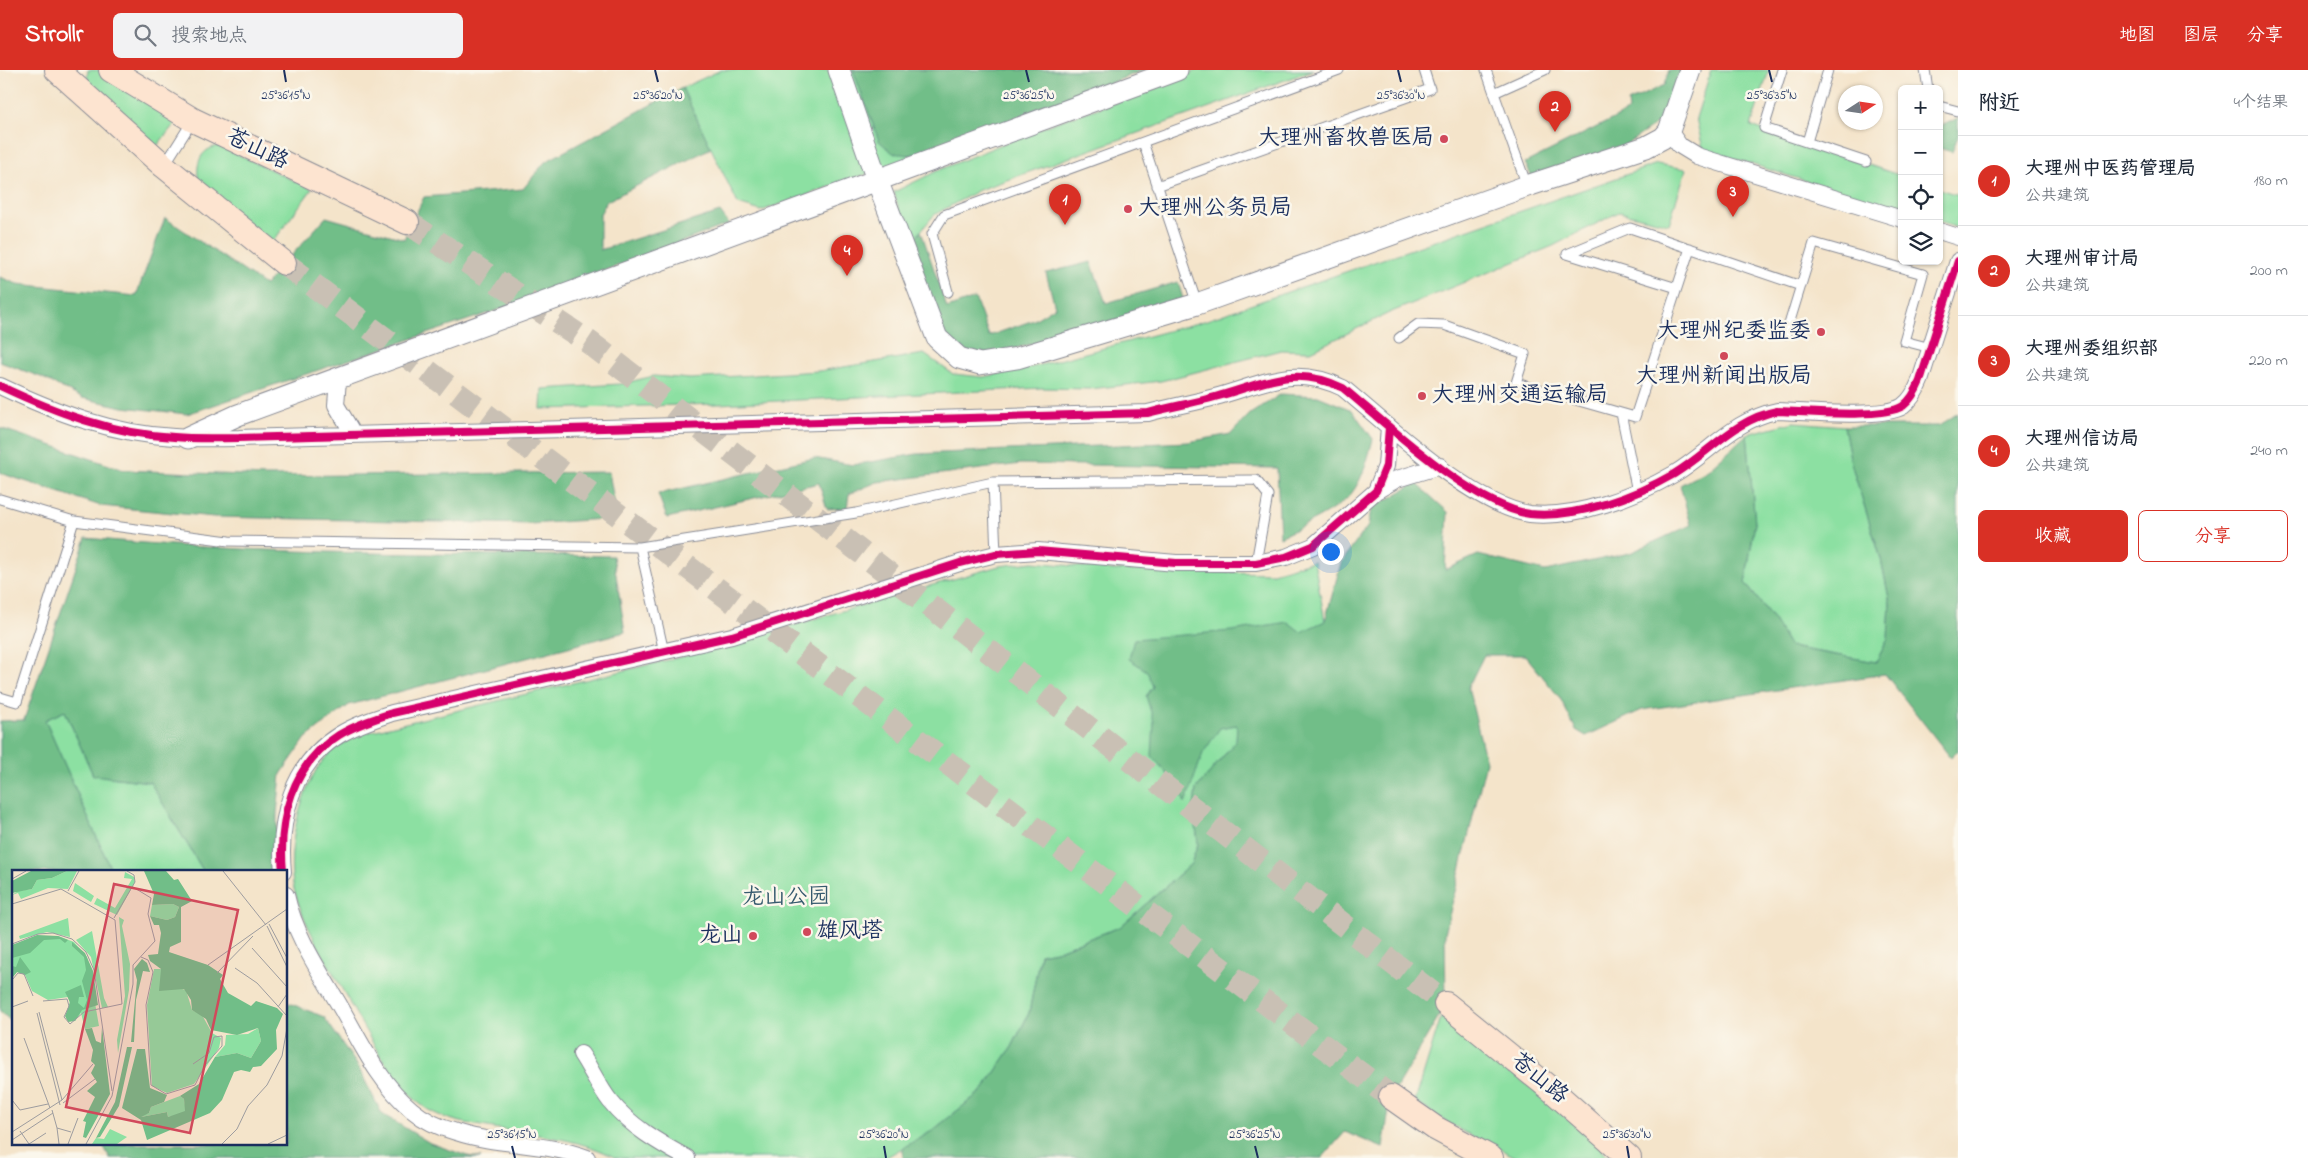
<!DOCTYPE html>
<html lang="zh">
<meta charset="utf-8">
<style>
:root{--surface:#fff;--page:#f2f2f3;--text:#1f2937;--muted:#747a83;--line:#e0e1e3;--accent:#d93025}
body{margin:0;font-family:"Indie Flower","LXGW WenKai TC",sans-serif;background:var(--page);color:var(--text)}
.controls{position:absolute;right:15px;top:15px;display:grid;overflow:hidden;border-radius:8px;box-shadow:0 1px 4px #0004}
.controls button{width:45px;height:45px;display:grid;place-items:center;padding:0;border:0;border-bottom:1px solid var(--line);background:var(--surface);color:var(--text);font:25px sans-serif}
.compass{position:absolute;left:1838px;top:15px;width:45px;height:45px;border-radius:50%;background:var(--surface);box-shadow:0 1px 4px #0004;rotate:78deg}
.you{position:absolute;left:1330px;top:481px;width:18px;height:18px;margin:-12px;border:4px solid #fff;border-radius:50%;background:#1a73e8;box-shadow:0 0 0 8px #1a73e833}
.badge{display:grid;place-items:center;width:32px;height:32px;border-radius:50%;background:var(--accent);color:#fff;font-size:16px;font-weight:700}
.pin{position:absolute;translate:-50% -41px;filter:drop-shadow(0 1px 2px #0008)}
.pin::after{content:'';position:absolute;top:26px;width:18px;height:15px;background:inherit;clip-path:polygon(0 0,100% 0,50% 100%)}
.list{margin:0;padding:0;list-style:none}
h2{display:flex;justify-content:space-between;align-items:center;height:65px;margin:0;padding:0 20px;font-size:21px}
h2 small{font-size:16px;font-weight:400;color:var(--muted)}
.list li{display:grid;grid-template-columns:32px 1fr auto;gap:15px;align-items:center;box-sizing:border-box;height:90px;padding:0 20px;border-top:1px solid var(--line)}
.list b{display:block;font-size:19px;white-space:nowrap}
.list p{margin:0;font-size:16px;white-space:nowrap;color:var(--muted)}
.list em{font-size:16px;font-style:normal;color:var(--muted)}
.actions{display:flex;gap:10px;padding:15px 20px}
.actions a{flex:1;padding:11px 0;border:1px solid var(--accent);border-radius:8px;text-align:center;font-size:18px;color:var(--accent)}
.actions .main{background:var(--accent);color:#fff}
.icon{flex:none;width:28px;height:28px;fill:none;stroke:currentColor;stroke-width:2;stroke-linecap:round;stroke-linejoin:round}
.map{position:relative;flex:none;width:1958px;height:1088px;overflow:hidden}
header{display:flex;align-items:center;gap:30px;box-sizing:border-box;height:70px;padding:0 25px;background:var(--accent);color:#fff}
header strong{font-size:24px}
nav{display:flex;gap:28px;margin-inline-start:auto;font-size:18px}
.search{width:350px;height:45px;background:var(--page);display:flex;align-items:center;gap:12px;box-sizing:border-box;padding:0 18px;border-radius:8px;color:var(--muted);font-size:19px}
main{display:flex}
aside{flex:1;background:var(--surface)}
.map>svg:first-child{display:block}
.green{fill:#8ce0a2;stroke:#548880}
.forest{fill:#71be88;stroke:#467673}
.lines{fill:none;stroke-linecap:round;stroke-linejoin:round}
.secondary-tunnel{stroke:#c9c0b4;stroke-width:24;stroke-dasharray:24 12;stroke-linecap:butt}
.service-casing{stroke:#888a94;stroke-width:11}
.minor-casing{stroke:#888a94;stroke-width:18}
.tertiary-casing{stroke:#888a94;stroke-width:23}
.secondary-casing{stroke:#888a94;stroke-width:26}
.service{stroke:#fff;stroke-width:9}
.minor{stroke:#fff;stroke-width:16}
.tertiary{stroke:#fff;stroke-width:21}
.secondary{stroke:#fde4d0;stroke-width:24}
.cycleway-casing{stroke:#fbf7ec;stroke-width:11}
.cycleway{stroke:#d6006c;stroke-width:8}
.ticks{fill:none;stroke:#1b2f5e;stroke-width:2}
.poi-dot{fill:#d1495b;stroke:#fbf7ec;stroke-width:2}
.labels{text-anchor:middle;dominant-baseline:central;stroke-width:5;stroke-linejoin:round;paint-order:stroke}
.poi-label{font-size:22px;fill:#1b2f5e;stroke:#fbf7ec;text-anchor:end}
.street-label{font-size:22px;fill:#1b2f5e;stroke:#fbf7ec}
.park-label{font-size:22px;fill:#375b6f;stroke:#fbf7ec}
.inset-road{fill:none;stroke:#9d9c9f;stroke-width:1}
.view{fill:#d1495b;fill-opacity:0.15;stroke:#d1495b;stroke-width:2.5}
.inset-edge{fill:none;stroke:#1b2f5e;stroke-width:2.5}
.ticks-label{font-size:12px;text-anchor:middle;fill:#1b2f5e;stroke:#fbf7ec;stroke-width:5;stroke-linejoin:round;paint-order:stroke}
</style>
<header>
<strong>Strollr</strong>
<div class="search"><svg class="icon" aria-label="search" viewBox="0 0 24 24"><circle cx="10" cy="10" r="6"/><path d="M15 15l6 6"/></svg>搜索地点</div>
<nav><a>地图</a><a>图层</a><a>分享</a></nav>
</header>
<main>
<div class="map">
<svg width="1958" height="1088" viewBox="0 0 1958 1088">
<rect width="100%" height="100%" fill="#fbf7ec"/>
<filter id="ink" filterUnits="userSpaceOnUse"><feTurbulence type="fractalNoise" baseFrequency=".02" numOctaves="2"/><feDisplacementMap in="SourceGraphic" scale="10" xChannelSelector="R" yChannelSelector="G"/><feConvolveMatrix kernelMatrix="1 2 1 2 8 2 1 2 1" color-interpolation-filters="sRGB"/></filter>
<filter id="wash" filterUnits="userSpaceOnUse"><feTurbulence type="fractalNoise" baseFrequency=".0096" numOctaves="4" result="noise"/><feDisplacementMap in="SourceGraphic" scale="20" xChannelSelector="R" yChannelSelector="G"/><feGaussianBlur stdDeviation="1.12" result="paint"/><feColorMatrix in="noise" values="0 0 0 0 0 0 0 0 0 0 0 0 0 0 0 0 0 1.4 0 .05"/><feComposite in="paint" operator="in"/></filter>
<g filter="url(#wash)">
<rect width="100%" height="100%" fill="#f4e4ca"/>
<!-- green -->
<path class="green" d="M88,0H102L177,51L156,77L89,13L87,7Z
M721,0H1144L941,78L761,141L738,134L682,18Z
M1198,0H1313L979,120L934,145L909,175L894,122L939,100L1056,52L1147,22Z
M1711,0H1769L1751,56L1902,106V141L1703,79L1696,48Z
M220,76L312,119L269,177L199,113C195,94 200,78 220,76Z
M1657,94L1686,99L1669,154L1619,142L1553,176L1389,243L1311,281L1281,280L1161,311L1090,319L1042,318L718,334L541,339L542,319L620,314L654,306L690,309L819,301L924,284L953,304L983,307L1033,297L1201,252Z
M1939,119L1958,125V158L1939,152Z
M1794,352L1844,356L1851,393L1881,489L1890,533L1888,569L1876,592L1790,577L1774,550L1745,513L1755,453L1747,364Z
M1314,491L1325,551L1236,671L1196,719L1194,737L1198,774L1191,794L1120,857L1056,881L1040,884L1029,943L1012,977L983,1020L932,1061L885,1088H616C577,1067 531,1065 488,1057C468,1054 445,1050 427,1039C397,1020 370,968 352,937C332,899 305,860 294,819C285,782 301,710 329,684C339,674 352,669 364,663L685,586L999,496L1033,492L1114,500L1273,503Z
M65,641L93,705L150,712L204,802H112L45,650Z
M1441,947L1493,986L1602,1078L1608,1088H1518L1460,1060L1415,1032Z"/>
<!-- forest -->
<path class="forest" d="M853,0H1144L941,78L909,85L893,83L879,71Z
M1669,0H1685L1670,45L1621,78L1532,107L1525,93L1629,41L1628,32L1664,15Z
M682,18L711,78L607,131L600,144V180L720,142L729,154L513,235L187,344L123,337L82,328L41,307L0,292V207L17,214L136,226L165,148L265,215L326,147L404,169L424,127L523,119L545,92Z
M1958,48V66L1952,82L1939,78V57Z
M921,161L947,238L975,228L989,266L1034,250L1055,237L1046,203L1091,192L1106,233L1178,212L1184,232L995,284L967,282L940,262L909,175Z
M1281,324L1318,326L1352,340L1373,369C1368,388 1363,409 1351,424C1337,441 1300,457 1280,467L1277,398L1021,394L877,412L849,424L847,438L827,439L819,413L667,448L658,424L814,388L853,395L917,384L1188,372L1231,364L1250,344Z
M1958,343V681L1951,688L1885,604L1642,640L1586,666L1576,660L1560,628L1525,585H1484L1468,617L1486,692L1445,863L1446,934L1391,1027L1383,1078L1345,1062L1322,1088H903V1078L932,1061L983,1020L1012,977L1029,943L1040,884L1056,881L1120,857L1191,794L1198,774L1194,737L1196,719L1236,671L1237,655L1220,658L1203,683L1185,734L1180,719L1152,686L1154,652L1146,626L1153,617L1147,601L1129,589L1134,569L1232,561L1288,552L1301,562L1325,551L1341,493L1368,456L1371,439L1416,413L1448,442L1445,500L1478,485L1545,501L1630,483L1691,455L1680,415L1708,400L1747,364L1755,453L1745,513L1774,550L1790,577L1876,592L1888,569L1890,533L1881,489L1851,393L1844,356H1939Z
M0,358L124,400L266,406L609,402L617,448L530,454L214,447L101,436L0,403Z
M86,468C261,485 437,484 613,486L625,562L349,635L306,668L281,704L277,743L276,802H204L150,712L93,705L65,641L45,650L112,802H14V954L0,941V651L24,650Z
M289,933L324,947L357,995L382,1044L430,1073L467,1086L481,1088H110L102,1074H286V940Z"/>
</g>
<g filter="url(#ink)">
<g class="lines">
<!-- secondary-tunnel -->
<path class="secondary-tunnel" d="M407,152L590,273L1446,934
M284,193L1391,1027"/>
<defs>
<path id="service" d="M1486,0L1494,23
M1782,0L1764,58L1866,92
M1925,0L1928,19
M1939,36L1958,41
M1143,72L1197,234
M1807,72L1828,0
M164,96L193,50
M1157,116L1430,19L1424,0
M1527,116L1494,23L1545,0
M1690,178L1677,218L1567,184L1630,158L1801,216
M948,222L932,164L944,145L1339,0
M1786,264L1814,173L1923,204L1904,271L1931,278
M1399,268L1418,254L1444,255L1525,284L1516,313L1635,347L1677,218
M1621,343L1637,422
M993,412L996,484
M0,429L74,451L229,471L640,477L856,443L993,412L1256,410L1268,425L1256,493
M640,477L664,582
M0,627L17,632L74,451"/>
<path id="minor" d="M1669,61L1679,75L1697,86L1902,149
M1939,161L1958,167
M338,309L336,335L354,365
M0,316C55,342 112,364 174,367C196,369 217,368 239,368L1148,343C1170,337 1193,333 1215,327C1264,314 1293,294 1343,318C1388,355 1473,436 1530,444C1575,449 1636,426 1674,404C1709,383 1735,349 1777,341C1804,342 1883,349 1903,336C1911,330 1916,321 1920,311L1958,191
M1376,421L1397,409L1440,396
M283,802C278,749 292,694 339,665C355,655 374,649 392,643L732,566L960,493L996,484L1038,481L1176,493H1256L1286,487L1313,476L1376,421L1386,396L1389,357
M286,825C295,866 320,902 341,938C361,973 380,1014 412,1040C425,1051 441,1058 456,1062C498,1076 546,1072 587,1088
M581,984C591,999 599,1017 610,1031C630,1056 659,1073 687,1088"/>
<path id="tertiary" d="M839,0L877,110L937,268L959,288L980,294L1017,288L1197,234L1527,116L1646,77L1663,68L1669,61L1690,0
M188,368L238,345L1177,0"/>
<path id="secondary" d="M57,0L164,96L284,193
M111,0L193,50L407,152
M1446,934L1553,1021L1629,1088
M1391,1027L1435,1058L1491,1088"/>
</defs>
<!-- service casing -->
<use href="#service" class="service-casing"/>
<!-- minor casing -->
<use href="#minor" class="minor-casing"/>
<!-- tertiary casing -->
<use href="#tertiary" class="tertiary-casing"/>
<!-- secondary casing -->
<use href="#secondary" class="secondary-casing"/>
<!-- service -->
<use href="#service" class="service"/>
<!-- minor -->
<use href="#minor" class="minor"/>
<!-- tertiary -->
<use href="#tertiary" class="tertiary"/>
<!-- secondary -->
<use href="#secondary" class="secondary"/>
<defs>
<path id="cycleway" d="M0,316C55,342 112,364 174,367C196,369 217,368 239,368L1148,343C1170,337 1193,333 1215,327C1264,314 1293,294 1343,318C1388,355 1473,436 1530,444C1575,449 1636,426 1674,404C1709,383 1735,349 1777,341C1804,342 1883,349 1903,336C1911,330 1916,321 1920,311L1958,191
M283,802C278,749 292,694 339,665C355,655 374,649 392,643L732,566L960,493L996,484L1038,481L1176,493H1256L1286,487L1313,476L1376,421L1386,396L1389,357"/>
</defs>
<!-- cycleway casing -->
<use href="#cycleway" class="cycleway-casing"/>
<!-- cycleway -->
<use href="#cycleway" class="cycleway"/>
</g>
</g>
<!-- ticks -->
<path class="ticks" d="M284,0L286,12M655,0L658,12M1026,0L1029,12M1398,0L1401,12M1769,0L1772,12M512,1076L515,1088M884,1076L886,1088M1255,1076L1258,1088M1627,1076L1629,1088"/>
<!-- markers -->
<g class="poi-dot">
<circle cx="1444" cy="69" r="5"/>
<circle cx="1128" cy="139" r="5"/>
<circle cx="1821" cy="262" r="5"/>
<circle cx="1724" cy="286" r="5"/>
<circle cx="1422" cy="326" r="5"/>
<circle cx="807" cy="862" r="5"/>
<circle cx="753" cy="866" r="5"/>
</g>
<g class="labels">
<!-- poi labels -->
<g class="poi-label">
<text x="1434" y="69">大理州畜牧兽医局</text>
<text x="1138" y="139" text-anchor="start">大理州公务员局</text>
<text x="1811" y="262">大理州纪委监委</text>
<text x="1724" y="307" text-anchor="middle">大理州新闻出版局</text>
<text x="1432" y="326" text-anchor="start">大理州交通运输局</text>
<text x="817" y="862" text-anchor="start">雄风塔</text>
<text x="743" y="866">龙山</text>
</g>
<!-- street labels -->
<g class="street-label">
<text transform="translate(257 80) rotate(25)">苍山路</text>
<text transform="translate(1539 1009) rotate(39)">苍山路</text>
</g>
<!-- park labels -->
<g class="park-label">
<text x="786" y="828">龙山公园</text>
</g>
</g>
<!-- overview -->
<g transform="translate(12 800)">
<rect width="275" height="275" fill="#f4e4ca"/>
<path d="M55,1H65L56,19L36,18L9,29L6,23L0,25L6,21L20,19L25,10L40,8ZM113,2L122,7L123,12L105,45L82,34L85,28L103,38L120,9L112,8ZM63,13L82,26L79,32L61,21ZM161,34L167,37L163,47L155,50L138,46L140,35ZM107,47L112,50L110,56L118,94L117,120L106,183L105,170L113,126ZM56,48L58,67L35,62L8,69L7,66ZM80,61L92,128L96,137L90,138L79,87L64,70ZM46,66L62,72L75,87L87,156L73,159L69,143L63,151L56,127L36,130L20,121L13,105L5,102L0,108V75ZM142,99H149L167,118L174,120L180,140L190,145L200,163L209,168L207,178L182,214L155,223L140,216L135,135ZM246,158L249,171L239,188L225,183L203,187L213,175L214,165L236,164ZM168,226L172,229L174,241L170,244L156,247L155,242L129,247V245L137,243L139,237ZM98,259L115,267L105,274H80L84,268L92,269Z" fill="#8ce0a2"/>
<path d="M19,1H55L40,8L25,10L20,19L0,23V11ZM132,1H154L162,10L166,9L180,31L169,37V72L158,77L157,82L196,95L211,105L208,109L216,123L239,136L244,131L265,138L271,144L264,160L265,179L249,196L241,197L238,202L229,200L222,202L210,230L198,243L135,270L129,250L110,238L125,179H133L138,218L155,225L152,232L139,237L137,243L129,247L155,242L156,247L173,241L172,229L168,226L187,214L203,187L225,183L239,188L249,171L246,158L225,165L199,160L194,149L180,140L179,130L172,119L147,121L149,99L138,91L136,85L146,84L149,63L147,55H142L138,46L155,50L163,47L167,37L161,34L140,35L142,24ZM25,65L46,66L56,70L53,73L48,69L32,70L18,83L0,88V75ZM60,72L73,83L81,101L86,135L70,140L63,151L56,152L53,146L58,132L53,122L69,115L72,127H67L66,133L72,138L75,130L70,111L74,100L72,87L60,76ZM8,87L19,102L13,105L5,102L0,108V96L4,97ZM130,89L135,93L138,102L131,101L124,130L122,172H119L125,110L122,99ZM90,157L98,224L74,268L71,267L74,252L71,251L83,227L75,221L85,212L79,203L83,195L79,191L81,180L73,159L80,158L84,171L89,173ZM115,177H120L107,236L88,267L84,268L103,232Z" fill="#71be88"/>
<path class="inset-road" d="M211,1L254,55M0,9L14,1M56,21L67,1M0,34L49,19L103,50L110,134L72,142L58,154L52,147L57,136L55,129L31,131M102,48L123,12L122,5L115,1M257,54L275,88M255,56L275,97M0,74L26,64L41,63L60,69L74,82L82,100L100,221M240,78L275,117M129,87L136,90L141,102L134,135L139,215L154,224L183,215L193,195L210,176V166L202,167L197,183L181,194M196,95L275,39M223,98L245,113L275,146M205,103L241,66M0,110L6,103L12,104L21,126M0,137L16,131M266,137L275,124M27,142L50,230M25,143L48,235M12,168L38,238M0,230L8,240L36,234M51,233L83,209M40,240L45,258L59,262M45,258L47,274M8,261L17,274M0,262L50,230L81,194M0,270L41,243M17,274L34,263M56,274L66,248M74,274L100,226L121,114V95L143,71L136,44L139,28L121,17M210,274L225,259L236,236L255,215L270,186L275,158M256,274L275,265"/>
<path class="view" d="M102,14L226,40L178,263L54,237Z"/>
<rect width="275" height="275" class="inset-edge"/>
</g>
<g class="ticks-label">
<text x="286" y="29">25°36'15"N</text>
<text x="658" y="29">25°36'20"N</text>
<text x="1029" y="29">25°36'25"N</text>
<text x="1401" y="29">25°36'30"N</text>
<text x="1772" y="29">25°36'35"N</text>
<text x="512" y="1068">25°36'15"N</text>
<text x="884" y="1068">25°36'20"N</text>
<text x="1255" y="1068">25°36'25"N</text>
<text x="1627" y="1068">25°36'30"N</text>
</g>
</svg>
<div class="controls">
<button>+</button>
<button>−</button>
<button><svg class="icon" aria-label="locate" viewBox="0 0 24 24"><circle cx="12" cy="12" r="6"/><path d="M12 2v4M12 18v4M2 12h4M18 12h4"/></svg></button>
<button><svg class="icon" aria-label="layers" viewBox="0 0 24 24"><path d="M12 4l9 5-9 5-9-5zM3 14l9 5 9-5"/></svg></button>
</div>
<svg class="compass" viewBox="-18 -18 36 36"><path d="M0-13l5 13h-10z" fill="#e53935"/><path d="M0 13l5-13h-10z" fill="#747a83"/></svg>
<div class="you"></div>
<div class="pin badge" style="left:1065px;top:155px">1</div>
<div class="pin badge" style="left:1555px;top:62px">2</div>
<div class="pin badge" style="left:1733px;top:147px">3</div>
<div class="pin badge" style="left:847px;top:206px">4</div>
</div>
<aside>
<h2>附近<small>4个结果</small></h2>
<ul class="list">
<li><span class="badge">1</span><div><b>大理州中医药管理局</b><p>公共建筑</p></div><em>180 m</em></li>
<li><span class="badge">2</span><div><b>大理州审计局</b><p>公共建筑</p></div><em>200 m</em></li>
<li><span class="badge">3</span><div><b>大理州委组织部</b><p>公共建筑</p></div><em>220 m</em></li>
<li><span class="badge">4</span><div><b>大理州信访局</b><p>公共建筑</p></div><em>240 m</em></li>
</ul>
<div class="actions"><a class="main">收藏</a><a>分享</a></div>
</aside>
</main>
